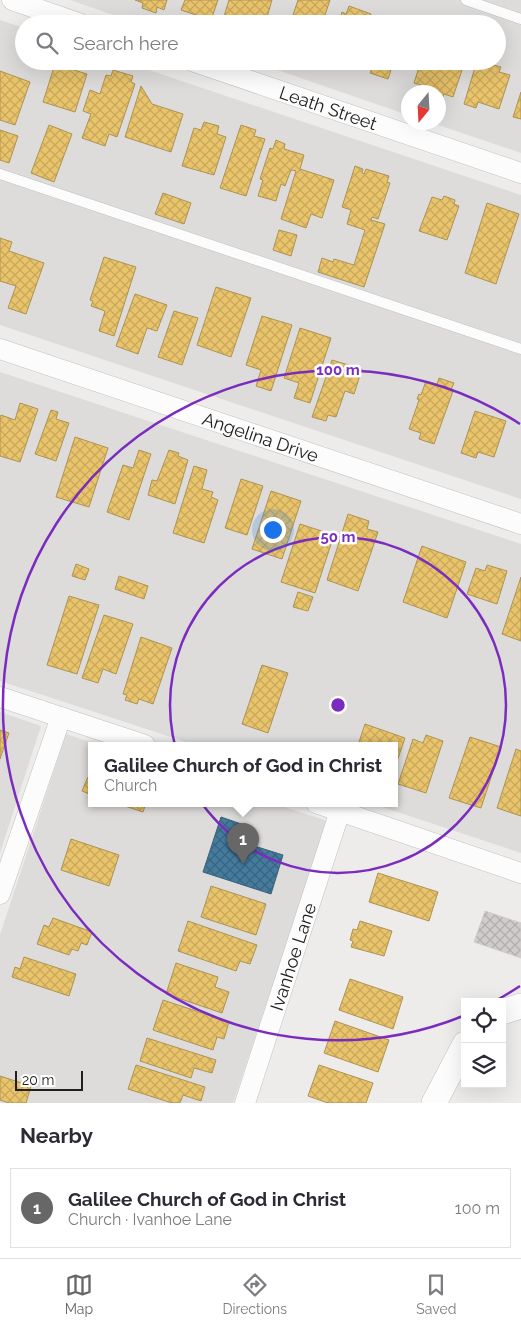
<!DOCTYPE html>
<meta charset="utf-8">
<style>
:root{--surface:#fff;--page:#f2f2f3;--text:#2b2b33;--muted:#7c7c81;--line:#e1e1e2;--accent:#686767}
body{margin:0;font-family:Raleway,sans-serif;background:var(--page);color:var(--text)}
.controls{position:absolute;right:15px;bottom:15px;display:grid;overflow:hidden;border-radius:0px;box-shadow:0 5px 20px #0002}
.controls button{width:45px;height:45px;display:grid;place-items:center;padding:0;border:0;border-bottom:1px solid var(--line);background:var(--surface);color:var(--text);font:25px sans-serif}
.compass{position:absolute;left:401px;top:85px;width:45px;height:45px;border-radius:50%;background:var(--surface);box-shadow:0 5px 20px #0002;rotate:198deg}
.scale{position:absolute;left:15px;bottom:12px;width:68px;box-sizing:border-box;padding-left:5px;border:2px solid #202020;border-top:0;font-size:14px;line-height:18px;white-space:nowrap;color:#202020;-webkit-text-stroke:4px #fff;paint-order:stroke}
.you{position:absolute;left:272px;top:529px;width:18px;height:18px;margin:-12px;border:4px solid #fff;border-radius:50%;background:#1a73e8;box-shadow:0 0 0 8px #1a73e833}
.badge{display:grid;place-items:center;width:32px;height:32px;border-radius:50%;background:var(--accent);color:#fff;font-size:16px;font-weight:700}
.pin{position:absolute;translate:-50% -41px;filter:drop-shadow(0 1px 2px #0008)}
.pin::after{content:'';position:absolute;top:26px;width:18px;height:15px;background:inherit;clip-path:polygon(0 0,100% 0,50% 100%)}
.popup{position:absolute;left:88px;top:742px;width:310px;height:65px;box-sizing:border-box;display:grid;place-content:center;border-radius:0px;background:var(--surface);filter:drop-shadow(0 1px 4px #0005);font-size:16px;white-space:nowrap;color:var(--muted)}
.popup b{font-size:19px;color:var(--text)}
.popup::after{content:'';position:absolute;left:50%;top:100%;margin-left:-10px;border:10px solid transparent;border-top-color:var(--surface)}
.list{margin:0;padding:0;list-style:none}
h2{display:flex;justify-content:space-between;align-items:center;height:65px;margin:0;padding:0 20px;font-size:21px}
h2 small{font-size:16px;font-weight:400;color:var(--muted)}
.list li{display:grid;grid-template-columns:32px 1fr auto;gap:15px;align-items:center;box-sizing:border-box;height:80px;margin:0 10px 10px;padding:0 10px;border:1px solid var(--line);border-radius:0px}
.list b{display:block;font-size:19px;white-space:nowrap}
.list p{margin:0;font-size:16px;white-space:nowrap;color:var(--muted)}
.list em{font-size:16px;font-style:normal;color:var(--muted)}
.icon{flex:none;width:28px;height:28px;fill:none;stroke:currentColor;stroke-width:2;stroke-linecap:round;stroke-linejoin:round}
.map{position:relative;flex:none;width:521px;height:1103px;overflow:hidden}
.search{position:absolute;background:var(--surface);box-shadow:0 5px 20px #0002;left:15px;right:15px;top:15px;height:55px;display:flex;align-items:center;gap:12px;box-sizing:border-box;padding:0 18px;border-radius:28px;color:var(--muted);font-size:19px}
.sheet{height:155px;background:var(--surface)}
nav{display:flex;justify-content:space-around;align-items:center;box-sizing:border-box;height:70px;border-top:1px solid var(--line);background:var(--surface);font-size:14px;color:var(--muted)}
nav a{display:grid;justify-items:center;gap:2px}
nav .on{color:var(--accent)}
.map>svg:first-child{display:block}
.residential{fill:#dddcdb}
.homes{fill:url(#homes-cross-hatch);stroke:#ad9354}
.public{fill:url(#public-cross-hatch);stroke:#3a6078}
.building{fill:url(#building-cross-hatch);stroke:#d1cdcb}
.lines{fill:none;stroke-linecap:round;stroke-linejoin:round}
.service-casing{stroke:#c1c1c0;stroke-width:11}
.minor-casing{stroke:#c1c1c0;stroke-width:21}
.tertiary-casing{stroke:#c1c1c0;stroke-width:26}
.service{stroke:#fcfcfc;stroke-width:10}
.minor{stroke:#fcfcfc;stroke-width:20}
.tertiary{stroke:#fcfcfc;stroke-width:25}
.ring{fill:none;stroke:#7b2cbf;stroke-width:2.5}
.labels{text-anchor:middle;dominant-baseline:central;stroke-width:5;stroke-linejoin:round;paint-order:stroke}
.street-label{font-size:18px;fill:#202020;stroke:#fff}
.centre{fill:#7b2cbf;stroke:#fff;stroke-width:2.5}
.ring-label{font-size:15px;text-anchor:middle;font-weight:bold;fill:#7b2cbf;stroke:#fff;stroke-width:5;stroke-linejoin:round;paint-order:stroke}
</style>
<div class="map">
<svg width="521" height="1103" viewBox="0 0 521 1103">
<defs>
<pattern id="homes-cross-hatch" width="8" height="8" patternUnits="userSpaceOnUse" patternTransform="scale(1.25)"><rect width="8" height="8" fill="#e9c46a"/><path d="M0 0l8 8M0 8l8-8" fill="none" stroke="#c8a85c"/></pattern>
<pattern id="public-cross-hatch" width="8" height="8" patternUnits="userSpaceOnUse" patternTransform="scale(1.25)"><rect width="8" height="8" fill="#457b9d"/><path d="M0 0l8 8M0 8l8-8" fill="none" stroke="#396480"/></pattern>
<pattern id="building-cross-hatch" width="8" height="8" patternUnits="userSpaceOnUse" patternTransform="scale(1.25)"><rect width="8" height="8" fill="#cfcccb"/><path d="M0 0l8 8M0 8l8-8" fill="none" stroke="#b1afae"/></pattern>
</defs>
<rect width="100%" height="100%" fill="#eeecea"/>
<!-- residential -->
<path class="residential" d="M70,0H521V153L432,123L438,122V92H408V115L251,61H497V24H140Z
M0,20L24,28V61H122L521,195V499L0,325Z
M0,372L521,544V853L370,803H394V745H195L0,681Z
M0,712L41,726L0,853Z
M66,734L99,745H92V803H272L328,821L233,1103H0V935Z"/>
<!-- homes -->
<path class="homes" d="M135,0H167L164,10L157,7L156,13L142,8L143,3Z
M185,0H218L211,20L181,10Z
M229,0H272L265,24H224L222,23Z
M298,0H330L322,24H290Z
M349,6L371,14L368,24H342L343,20L340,19L342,12L346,14Z
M329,61H355L354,65L341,61L340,66Z
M368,61H394L388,79L370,73L372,68L366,66Z
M421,61H465L453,97L444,94L443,97L438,96V92L422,90L424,86L414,83Z
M486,63L501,67L499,72L510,75L499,109L478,102L476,108L464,104L476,64L485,67Z
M55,64L87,74L75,112L43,102Z
M113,70L133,76L131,82L135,84L117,137L109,134L105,146L82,138L91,114L83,111L90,90L100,94L106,75L111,76Z
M0,71L30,82L15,125L0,120Z
M141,86L152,104L183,114L171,152L125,137Z
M521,92V119L513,117Z
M204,122L219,126L217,134L226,137L214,175L182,166L194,128L201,130Z
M49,125L72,134L54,182L31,173Z
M241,125L256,130L254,136L265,139L246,196L220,188Z
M0,130L18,136L9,163L0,160Z
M276,140L285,144L284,149L304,155L300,169L334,180L322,218L311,214L306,228L281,219L296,171L291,170L285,186L281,184L276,201L258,196L263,180L260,179L270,148L273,149Z
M355,166L363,169L362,173L364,174L366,169L389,176L387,182L390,183L378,219L372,217L371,220L385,224L364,287L318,272L322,258L333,262L334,259L354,265L365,230L347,224L351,210L342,207Z
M163,193L191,203L184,224L155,214Z
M444,196L455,200L454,204L459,206L447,240L419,231L432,197L442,200Z
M487,203L519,214L496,284L465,273Z
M279,230L297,235L291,256L273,250Z
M0,238L12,242L9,251L44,263L26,314L8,308L16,286L0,281Z
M104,257L136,267L114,336L99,331L105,311L91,306L93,301L90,300Z
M216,287L251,298L231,357L197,345Z
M135,294L167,305L157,331L147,328L138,354L116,346Z
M174,311L198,318L182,365L158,357Z
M262,316L292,325L271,391L256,386L261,370L246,365Z
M300,328L331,338L310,403L294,398L299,383L284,378Z
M332,360L362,369L354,394L345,391L336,417L328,415L326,421L312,417Z
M439,378L454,383L451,390L453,391L434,444L419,439L421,433L409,429L419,400L417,399L419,394L421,395L426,381L437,384Z
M20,403L38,409L20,462L0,456V417L1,415L15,420Z
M51,410L58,412L56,419L69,423L56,461L35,454Z
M475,411L506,421L494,457L478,452L476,458L461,453Z
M75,437L108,448L89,507L56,497Z
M139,450L151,454L129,520L107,512L123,465L133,468Z
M169,450L179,453L178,456L188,460L175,504L148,495L152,480L157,481Z
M194,466L207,470L202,489L213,492L211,497L218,500L204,543L173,533Z
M241,479L263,486L247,535L225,528Z
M271,491L301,501L282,559L252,549Z
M348,514L369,521L367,529L378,532L358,591L327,580Z
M300,524L334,535L315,593L281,582Z
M422,546L466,562L447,618L403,602Z
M76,564L89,569L85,580L72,576Z
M487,565L507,571L497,604L467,594L476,568L485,571Z
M119,576L148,586L144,599L115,589Z
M521,577V641L502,634Z
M298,592L313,597L308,611L293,607Z
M69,596L99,605L77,674L47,665Z
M104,615L133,624L116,674L103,669L98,683L82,678Z
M141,637L172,648L153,704L139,699L137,704L125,700L127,695L123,694Z
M262,665L288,673L268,733L242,724Z
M365,724L405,738L394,770V745H358Z
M0,730L9,733L0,759Z
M426,735L443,741L426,793L398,784L413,739L423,743Z
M470,737L501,747L481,808L449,798Z
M516,749L521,751V816L497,808Z
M88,777L92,778V795L82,791Z
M116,803H146L143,812Z
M71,839L119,855L109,886L61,870Z
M378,873L438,892L429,921L369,902Z
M211,886L266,904L256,935L201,917Z
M53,918L92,932L87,945L81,943L78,951L72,949L69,955L37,944L44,925L49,927Z
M188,921L257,945L250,964L240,961L236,971L178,951Z
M360,921L392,931L384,956L351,947L353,941L350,940L353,929L357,930Z
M24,957L76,974L69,996L12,977L15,967L20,969Z
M176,963L218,977L215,987L229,992L222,1013L166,994Z
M350,979L403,997L393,1029L339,1010Z
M163,1000L229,1022L224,1039L217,1037L213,1050L153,1030Z
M335,1021L389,1040L378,1072L324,1053Z
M147,1038L216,1060L212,1073L194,1068L191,1078L140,1061Z
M136,1065L205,1087L201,1101L183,1095L180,1103H172L128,1089Z
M319,1065L373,1083L366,1103H328L308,1096Z
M0,1076L31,1086L26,1103H9L0,1100Z"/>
<!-- public -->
<path class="public" d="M221,817L253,828L248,844L283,855L271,894L203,872Z"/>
<!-- building -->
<path class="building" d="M485,911L521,923V958L474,942Z"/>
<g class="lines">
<defs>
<path id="service" d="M466,0L521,19
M0,174L521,349"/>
<g id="minor">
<path d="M12,0L81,24"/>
<path id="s1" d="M192,61L521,173"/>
<path id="s2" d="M0,349L521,524"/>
<path d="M0,697L145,745"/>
<path d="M316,803L521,873"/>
<path d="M0,894L61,717"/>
<path id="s3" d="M245,1103L340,811"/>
</g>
<path id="tertiary" d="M502,1012L521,1006
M434,1103L465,1044"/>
</defs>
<!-- service casing -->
<use href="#service" class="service-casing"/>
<!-- minor casing -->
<use href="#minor" class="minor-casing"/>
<!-- tertiary casing -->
<use href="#tertiary" class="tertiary-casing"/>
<!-- service -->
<use href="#service" class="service"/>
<!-- minor -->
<use href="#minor" class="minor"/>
<!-- tertiary -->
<use href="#tertiary" class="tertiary"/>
</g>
<!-- distance rings -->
<g class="ring">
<circle cx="338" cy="705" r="168"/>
<path d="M520 986A335 335 0 0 1 495 1001M463 1016A335 335 0 1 1 520 424"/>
</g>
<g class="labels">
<!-- street labels -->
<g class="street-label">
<text stroke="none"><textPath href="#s1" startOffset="144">Leath Street</textPath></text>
<text stroke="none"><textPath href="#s2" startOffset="275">Angelina Drive</textPath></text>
<text stroke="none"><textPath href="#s3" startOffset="154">Ivanhoe Lane</textPath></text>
</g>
</g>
<circle cx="338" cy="705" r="8" class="centre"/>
<g class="ring-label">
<text x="338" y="375">100 m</text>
<text x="338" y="542">50 m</text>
</g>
</svg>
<div class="controls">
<button><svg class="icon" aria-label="locate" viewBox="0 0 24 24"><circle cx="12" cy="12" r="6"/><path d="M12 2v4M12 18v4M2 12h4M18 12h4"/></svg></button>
<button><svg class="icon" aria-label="layers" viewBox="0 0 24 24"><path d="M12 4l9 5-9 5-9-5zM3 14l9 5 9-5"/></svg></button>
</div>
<svg class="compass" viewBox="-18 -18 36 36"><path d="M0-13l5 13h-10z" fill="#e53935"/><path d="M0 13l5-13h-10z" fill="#7c7c81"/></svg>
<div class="scale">20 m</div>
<div class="you"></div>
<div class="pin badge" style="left:243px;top:864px">1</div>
<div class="popup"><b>Galilee Church of God in Christ</b>Church</div>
<div class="search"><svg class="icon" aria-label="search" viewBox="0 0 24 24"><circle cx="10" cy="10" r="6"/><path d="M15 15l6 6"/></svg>Search here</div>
</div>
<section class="sheet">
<h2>Nearby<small></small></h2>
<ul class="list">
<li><span class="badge">1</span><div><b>Galilee Church of God in Christ</b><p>Church · Ivanhoe Lane</p></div><em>100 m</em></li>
</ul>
</section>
<nav>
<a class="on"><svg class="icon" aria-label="map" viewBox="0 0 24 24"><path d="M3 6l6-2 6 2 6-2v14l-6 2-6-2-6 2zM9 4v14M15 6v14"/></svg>Map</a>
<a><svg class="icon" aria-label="directions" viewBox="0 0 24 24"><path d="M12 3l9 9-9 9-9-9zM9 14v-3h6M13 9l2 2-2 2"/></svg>Directions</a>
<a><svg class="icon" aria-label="saved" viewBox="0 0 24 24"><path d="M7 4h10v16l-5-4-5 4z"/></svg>Saved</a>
</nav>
